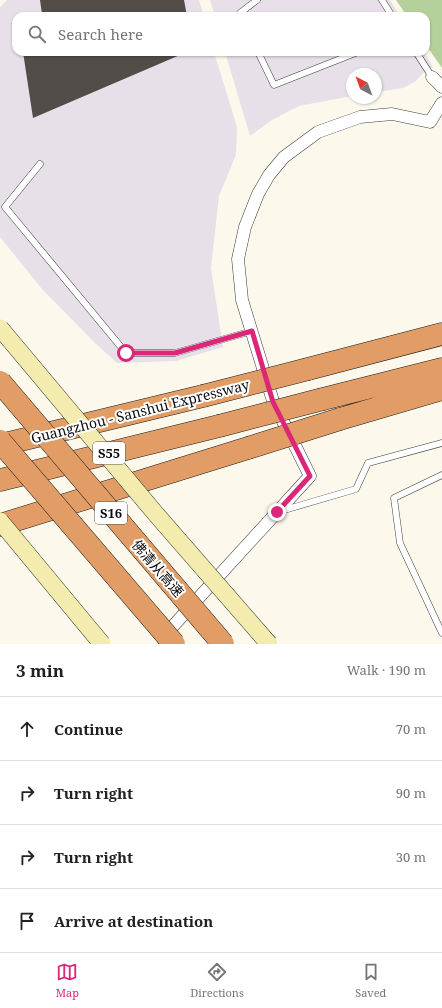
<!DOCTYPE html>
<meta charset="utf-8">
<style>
:root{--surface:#fff;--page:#f6f6f6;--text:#202124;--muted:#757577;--line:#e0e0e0;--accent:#db2777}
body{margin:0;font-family:"Noto Serif","Noto Sans SC",serif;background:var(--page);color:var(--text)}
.compass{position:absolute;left:346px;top:68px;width:36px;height:36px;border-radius:50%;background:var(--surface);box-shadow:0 1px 3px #0004;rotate:319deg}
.stop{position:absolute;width:12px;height:12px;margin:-9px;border:3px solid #db2777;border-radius:50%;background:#fff}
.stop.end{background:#db2777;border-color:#fff;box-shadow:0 1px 4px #0008}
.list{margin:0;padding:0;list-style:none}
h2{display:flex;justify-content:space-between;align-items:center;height:52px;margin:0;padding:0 16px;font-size:17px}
h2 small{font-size:13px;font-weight:400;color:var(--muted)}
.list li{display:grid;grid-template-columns:26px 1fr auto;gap:12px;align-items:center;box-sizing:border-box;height:64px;padding:0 16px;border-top:1px solid var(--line)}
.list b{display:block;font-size:15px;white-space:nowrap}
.list em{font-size:13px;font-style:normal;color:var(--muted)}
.icon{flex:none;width:22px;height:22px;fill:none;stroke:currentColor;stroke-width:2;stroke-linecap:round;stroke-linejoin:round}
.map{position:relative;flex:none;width:442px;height:644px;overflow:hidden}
.search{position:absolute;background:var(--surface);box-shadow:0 1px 3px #0004;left:12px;right:12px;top:12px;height:44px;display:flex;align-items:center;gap:10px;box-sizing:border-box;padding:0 14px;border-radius:12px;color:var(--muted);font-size:15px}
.sheet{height:308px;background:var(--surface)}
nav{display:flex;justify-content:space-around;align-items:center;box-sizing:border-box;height:56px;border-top:1px solid var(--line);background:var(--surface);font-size:11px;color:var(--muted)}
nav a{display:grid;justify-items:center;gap:2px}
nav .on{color:var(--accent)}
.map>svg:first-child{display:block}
.industrial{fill:#e8e0e9}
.forest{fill:#b4d19c}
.building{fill:#524d49}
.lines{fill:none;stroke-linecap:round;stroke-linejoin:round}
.lane-casing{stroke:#3e3e3e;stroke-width:7}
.street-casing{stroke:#3e3e3e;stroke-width:13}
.highway-casing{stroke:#1c1c1c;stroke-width:23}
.lane{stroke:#fff;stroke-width:6}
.street{stroke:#fff;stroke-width:12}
.highway{stroke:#e19d65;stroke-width:22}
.secondary-bridge-casing{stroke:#2d2d2d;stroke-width:18;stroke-linecap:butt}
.highway-bridge-casing{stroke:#1c1c1c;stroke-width:23;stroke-linecap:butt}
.secondary-bridge{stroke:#f4ecaf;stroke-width:17}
.highway-bridge{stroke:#e19d65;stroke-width:22}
.route{stroke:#db2777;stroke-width:5}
.labels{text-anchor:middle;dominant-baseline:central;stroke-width:4;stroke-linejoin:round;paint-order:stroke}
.shield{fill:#fff;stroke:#545454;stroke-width:1}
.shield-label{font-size:13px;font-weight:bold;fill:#0b0b0b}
.street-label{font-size:14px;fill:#0b0b0b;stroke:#fff}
</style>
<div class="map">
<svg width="442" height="644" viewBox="0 0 442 644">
<rect width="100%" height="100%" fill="#fcf9ec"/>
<!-- industrial -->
<path class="industrial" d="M7,0H199L204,16H16V52H214L237,127L236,155L219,196L211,268L223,347L176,361L117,363L94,342L42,289L0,237V7Z
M210,0H390L400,16H215Z
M225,52H424L433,67L423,73L416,81L403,88L376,92V74H352V96L299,106L272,120L250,136Z"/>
<!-- forest -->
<path class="forest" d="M396,0H442V68L426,45V16H407Z"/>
<!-- building -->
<path class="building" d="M40,0H184L187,16H37L42,14Z
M23,52H187L33,118Z"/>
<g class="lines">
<defs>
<path id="lane" d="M382,0L392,16
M242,16L240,13L257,0
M258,52L274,85L358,52
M416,52L432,77
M40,164L5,207L126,353H175L252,331
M442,475L394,498L400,543L442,633
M281,511L356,489L368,463L442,443"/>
<path id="street" d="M432,77L442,87
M163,639V637L310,476L273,401L242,300L238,259L245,227L258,194L269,175L284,157L318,132L360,117L392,114L430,122L442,103"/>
<path id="highway" d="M308,369L442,334
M323,399L442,369
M340,419L442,389
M0,445L203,396
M0,480L219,426
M0,525L248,448"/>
</defs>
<!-- lane casing -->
<use href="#lane" class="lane-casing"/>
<!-- street casing -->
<use href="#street" class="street-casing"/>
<!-- highway casing -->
<use href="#highway" class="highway-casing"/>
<!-- lane -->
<use href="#lane" class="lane"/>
<!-- street -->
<use href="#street" class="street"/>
<!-- highway -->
<use href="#highway" class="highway"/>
<defs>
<path id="secondary-bridge" d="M0,328L155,513L269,644
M0,521L102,644"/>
<path id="highway-bridge" d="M0,382L223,644
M203,396L308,369
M219,426L323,399
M0,441L174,644
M248,448L340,419"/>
</defs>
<!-- secondary-bridge casing -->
<use href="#secondary-bridge" class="secondary-bridge-casing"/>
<!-- highway-bridge casing -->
<use href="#highway-bridge" class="highway-bridge-casing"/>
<!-- secondary-bridge -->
<use href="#secondary-bridge" class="secondary-bridge"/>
<!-- highway-bridge -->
<use href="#highway-bridge" class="highway-bridge"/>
</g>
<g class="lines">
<!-- route -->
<path class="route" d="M126,353H175L252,331L273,402L310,476L277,512"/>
</g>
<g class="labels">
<!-- shield labels -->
<g class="shield">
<rect x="93" y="442" width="32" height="22" rx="3"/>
<rect x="95" y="502" width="32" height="22" rx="3"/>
</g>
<g class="shield-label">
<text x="109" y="453">S55</text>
<text x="111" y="513">S16</text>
</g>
<!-- street labels -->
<g class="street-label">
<text transform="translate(140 411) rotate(-14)">Guangzhou - Sanshui Expressway</text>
<text transform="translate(158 568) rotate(49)">佛清从高速</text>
</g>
</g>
</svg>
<svg class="compass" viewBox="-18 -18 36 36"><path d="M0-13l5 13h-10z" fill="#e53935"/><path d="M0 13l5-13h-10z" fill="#757577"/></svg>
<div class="stop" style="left:126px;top:353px"></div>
<div class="stop end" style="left:277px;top:512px"></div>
<div class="search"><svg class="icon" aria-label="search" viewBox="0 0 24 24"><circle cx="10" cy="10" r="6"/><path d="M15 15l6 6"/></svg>Search here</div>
</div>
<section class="sheet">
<h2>3 min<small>Walk · 190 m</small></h2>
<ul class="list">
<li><svg class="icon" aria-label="ahead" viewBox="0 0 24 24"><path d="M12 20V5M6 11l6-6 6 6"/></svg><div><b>Continue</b></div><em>70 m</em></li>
<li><svg class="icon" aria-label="right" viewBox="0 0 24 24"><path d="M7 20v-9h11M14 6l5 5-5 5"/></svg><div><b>Turn right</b></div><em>90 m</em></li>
<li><svg class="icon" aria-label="right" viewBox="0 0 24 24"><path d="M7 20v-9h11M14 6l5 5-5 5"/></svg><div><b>Turn right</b></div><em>30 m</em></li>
<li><svg class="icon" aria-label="arrive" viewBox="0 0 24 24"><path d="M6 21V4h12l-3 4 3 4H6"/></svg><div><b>Arrive at destination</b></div></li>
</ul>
</section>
<nav>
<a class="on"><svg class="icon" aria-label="map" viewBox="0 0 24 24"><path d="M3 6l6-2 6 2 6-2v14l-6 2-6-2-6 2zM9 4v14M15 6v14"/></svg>Map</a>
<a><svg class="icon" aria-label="directions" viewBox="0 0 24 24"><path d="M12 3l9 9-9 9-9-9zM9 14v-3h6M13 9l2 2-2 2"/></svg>Directions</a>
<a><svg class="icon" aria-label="saved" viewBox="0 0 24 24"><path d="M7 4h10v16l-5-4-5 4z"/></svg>Saved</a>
</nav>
